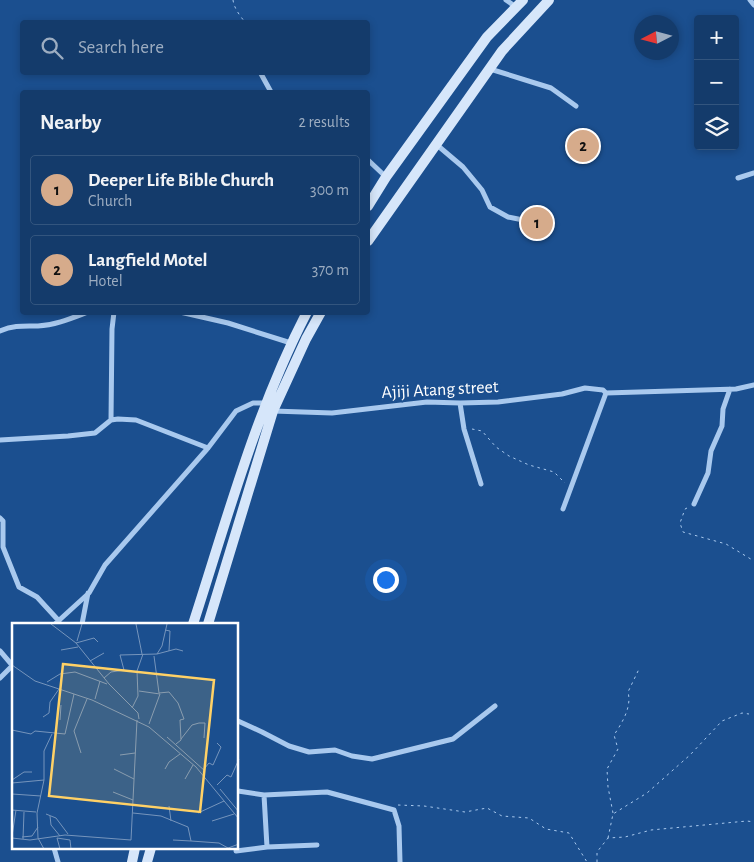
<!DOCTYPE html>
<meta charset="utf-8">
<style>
:root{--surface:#143b6b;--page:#214673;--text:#f1f3f6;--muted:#9dadc1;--line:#33557e;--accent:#d6ab8b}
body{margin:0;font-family:"Alegreya Sans",sans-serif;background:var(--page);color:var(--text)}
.controls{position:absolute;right:15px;top:15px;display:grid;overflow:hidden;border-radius:5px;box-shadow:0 2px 8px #0003}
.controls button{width:45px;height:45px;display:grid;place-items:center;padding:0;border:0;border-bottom:1px solid var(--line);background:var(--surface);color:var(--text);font:25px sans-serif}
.compass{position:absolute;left:634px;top:15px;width:45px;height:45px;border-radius:50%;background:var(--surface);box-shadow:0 2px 8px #0003;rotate:264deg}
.you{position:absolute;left:385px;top:579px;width:18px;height:18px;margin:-12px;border:4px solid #fff;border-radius:50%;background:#1a73e8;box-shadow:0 0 0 8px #1a73e833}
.badge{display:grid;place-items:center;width:32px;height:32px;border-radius:50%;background:var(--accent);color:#111;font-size:16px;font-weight:700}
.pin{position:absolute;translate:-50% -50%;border:2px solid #fff;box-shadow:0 1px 5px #0006}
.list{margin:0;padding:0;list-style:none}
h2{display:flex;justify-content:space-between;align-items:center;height:65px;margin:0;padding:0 20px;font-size:21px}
h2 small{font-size:16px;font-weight:400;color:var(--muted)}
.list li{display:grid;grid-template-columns:32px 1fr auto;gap:15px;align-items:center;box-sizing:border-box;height:70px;margin:0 10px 10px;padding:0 10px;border:1px solid var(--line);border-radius:5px}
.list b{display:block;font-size:19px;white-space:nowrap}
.list p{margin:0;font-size:16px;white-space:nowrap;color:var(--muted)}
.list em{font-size:16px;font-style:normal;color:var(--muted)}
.icon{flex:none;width:28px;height:28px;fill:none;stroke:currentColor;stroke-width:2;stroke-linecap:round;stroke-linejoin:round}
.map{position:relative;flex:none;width:754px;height:862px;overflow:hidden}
.search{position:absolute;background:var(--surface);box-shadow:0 2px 8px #0003;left:20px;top:20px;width:350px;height:55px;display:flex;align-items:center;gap:12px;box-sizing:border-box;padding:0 18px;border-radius:5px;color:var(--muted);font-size:19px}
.panel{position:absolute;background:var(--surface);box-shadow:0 2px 8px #0003;left:20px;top:90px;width:350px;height:225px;border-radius:5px}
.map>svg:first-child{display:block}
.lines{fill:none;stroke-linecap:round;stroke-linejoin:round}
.path{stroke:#a9c9ee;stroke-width:1;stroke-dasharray:2.5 4;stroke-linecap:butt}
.street{stroke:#a9c9ee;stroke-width:5}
.secondary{stroke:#d6e6fa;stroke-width:10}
.labels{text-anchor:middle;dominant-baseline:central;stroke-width:4;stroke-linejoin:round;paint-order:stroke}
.street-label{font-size:18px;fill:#fff;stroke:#1b4f8f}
.inset-road{fill:none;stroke:#7695bc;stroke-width:1}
.view{fill:#ffd166;fill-opacity:0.15;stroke:#ffd166;stroke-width:2.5}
.inset-edge{fill:none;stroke:#fff;stroke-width:2.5}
</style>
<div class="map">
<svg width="754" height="862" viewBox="0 0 754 862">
<rect width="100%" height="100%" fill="#1b4f8f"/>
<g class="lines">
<!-- path -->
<path class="path" d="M233,0C234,8 240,16 245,22
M472,429L482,431L496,447L509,456L529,465L554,472L565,483
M687,508L685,509L680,523L683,532L726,544L754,561
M398,805L424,806L465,812L487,808L502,816L529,818L546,829L569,833L587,862
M613,813L608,787L607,769L618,749L614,735C622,723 632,707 628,692L639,669
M608,838L613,814L647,793L690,755L722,721L742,713L749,714
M597,862V852L608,838L625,837L651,830L747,821L754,822"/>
<!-- street -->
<path class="street" d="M506,0L516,7
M750,0L754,5
M490,69L551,88L576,106
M260,72L271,92
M437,145L463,167L482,190L490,207L508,217L533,222
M368,160L386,177
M738,178L754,173
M180,312L228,323L291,343
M0,331C13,325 24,326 38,326C56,325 72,318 88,312
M460,403L464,429L481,484
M273,411L332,413L427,402L460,403L498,402L562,394L585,388L603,390L606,393L736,389L754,385
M111,420L112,329L114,312
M0,440L68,436L95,433L111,420L118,419L136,420L208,448
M694,504L708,473L711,451L722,426L723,409L730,389
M563,509L606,393
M0,518L3,521V547L19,587L37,597L59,621
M55,624L89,593L105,565L208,448L236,411L253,403H265
M82,624L88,593
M0,651L12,665
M0,678L14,664
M238,721L262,732L289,746L309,752L335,750L352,756L372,759L453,739L495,706
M238,791L264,795L327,792L394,810L399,826L400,862
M264,795L267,847
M54,848L58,862
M236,851L267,847L317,845"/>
<!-- secondary -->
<path class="secondary" d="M368,206L386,177L487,37L523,0
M368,241L502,51L549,0
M193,624C227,519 256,411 307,312
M208,624L273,411L306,339L321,312
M132,862L135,848
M147,862L151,848"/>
</g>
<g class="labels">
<!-- street labels -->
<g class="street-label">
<text transform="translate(440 390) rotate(-3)">Ajiji Atang street</text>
</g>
</g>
<!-- overview -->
<g transform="translate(12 623)">
<rect width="226" height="226" fill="#1b4f8f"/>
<path class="inset-road" d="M39,1L64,20L97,61L126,90L127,96M124,1L130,31M153,7L158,8L157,28M65,18L70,1M64,20L82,15L86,19M49,27L66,24M145,31L164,26L171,28M142,33L147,70L157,69L166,80L172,96L168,97L169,117L164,121M78,38L92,30M0,42L23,58L80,77L137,104L184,144L227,196M92,55L99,49L112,47L108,32L145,31L150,23L155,1M35,59L48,51L63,49L95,61M127,68L148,71L137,101M83,76L88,58M120,85L126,73L125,48L131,31M31,94L37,90L38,79L47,66M48,97L49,82M0,107L19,111L23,108L53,111L62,71M155,114L193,148M169,116L180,102L187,100H193L192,115M69,130L62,108L75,76M108,132L123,130M102,146L122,156M153,146L157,139L168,131M192,146L197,140L201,142L209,124L205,120M173,156L181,142M0,157L12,149H20M0,160L32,157M205,162L215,152L219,154L227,136M208,166L227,189M101,169L121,177M0,171L29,173M157,183L159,198M0,187L24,189M121,190L149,193L176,204L179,218L207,220L216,225L227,221M186,190L212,178M34,191L44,195L56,211M38,193L39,202L48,213M200,198L222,191M0,213L4,187M10,214L20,213L26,204M0,215L18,217L53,212L119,217L125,97M11,216L12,189M161,217L179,218M32,226L26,215L25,190L32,157V128L40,111M48,226L45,215L58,217L59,226"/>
<path class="view" d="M51,41L202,57L188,189L37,173Z"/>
<rect width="226" height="226" class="inset-edge"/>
</g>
</svg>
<div class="controls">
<button>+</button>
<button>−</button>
<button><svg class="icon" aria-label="layers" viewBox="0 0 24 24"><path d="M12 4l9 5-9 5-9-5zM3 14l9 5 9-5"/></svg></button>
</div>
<svg class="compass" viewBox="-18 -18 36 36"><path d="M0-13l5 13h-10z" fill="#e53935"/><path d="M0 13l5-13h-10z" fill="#9dadc1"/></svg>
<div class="you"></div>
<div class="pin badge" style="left:537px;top:223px">1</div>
<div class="pin badge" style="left:583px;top:146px">2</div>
<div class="search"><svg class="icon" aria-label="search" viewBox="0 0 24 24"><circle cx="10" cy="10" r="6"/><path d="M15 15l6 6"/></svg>Search here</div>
<section class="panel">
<h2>Nearby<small>2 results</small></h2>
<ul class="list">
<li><span class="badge">1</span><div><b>Deeper Life Bible Church</b><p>Church</p></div><em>300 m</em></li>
<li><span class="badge">2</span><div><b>Langfield Motel</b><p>Hotel</p></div><em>370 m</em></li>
</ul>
</section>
</div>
